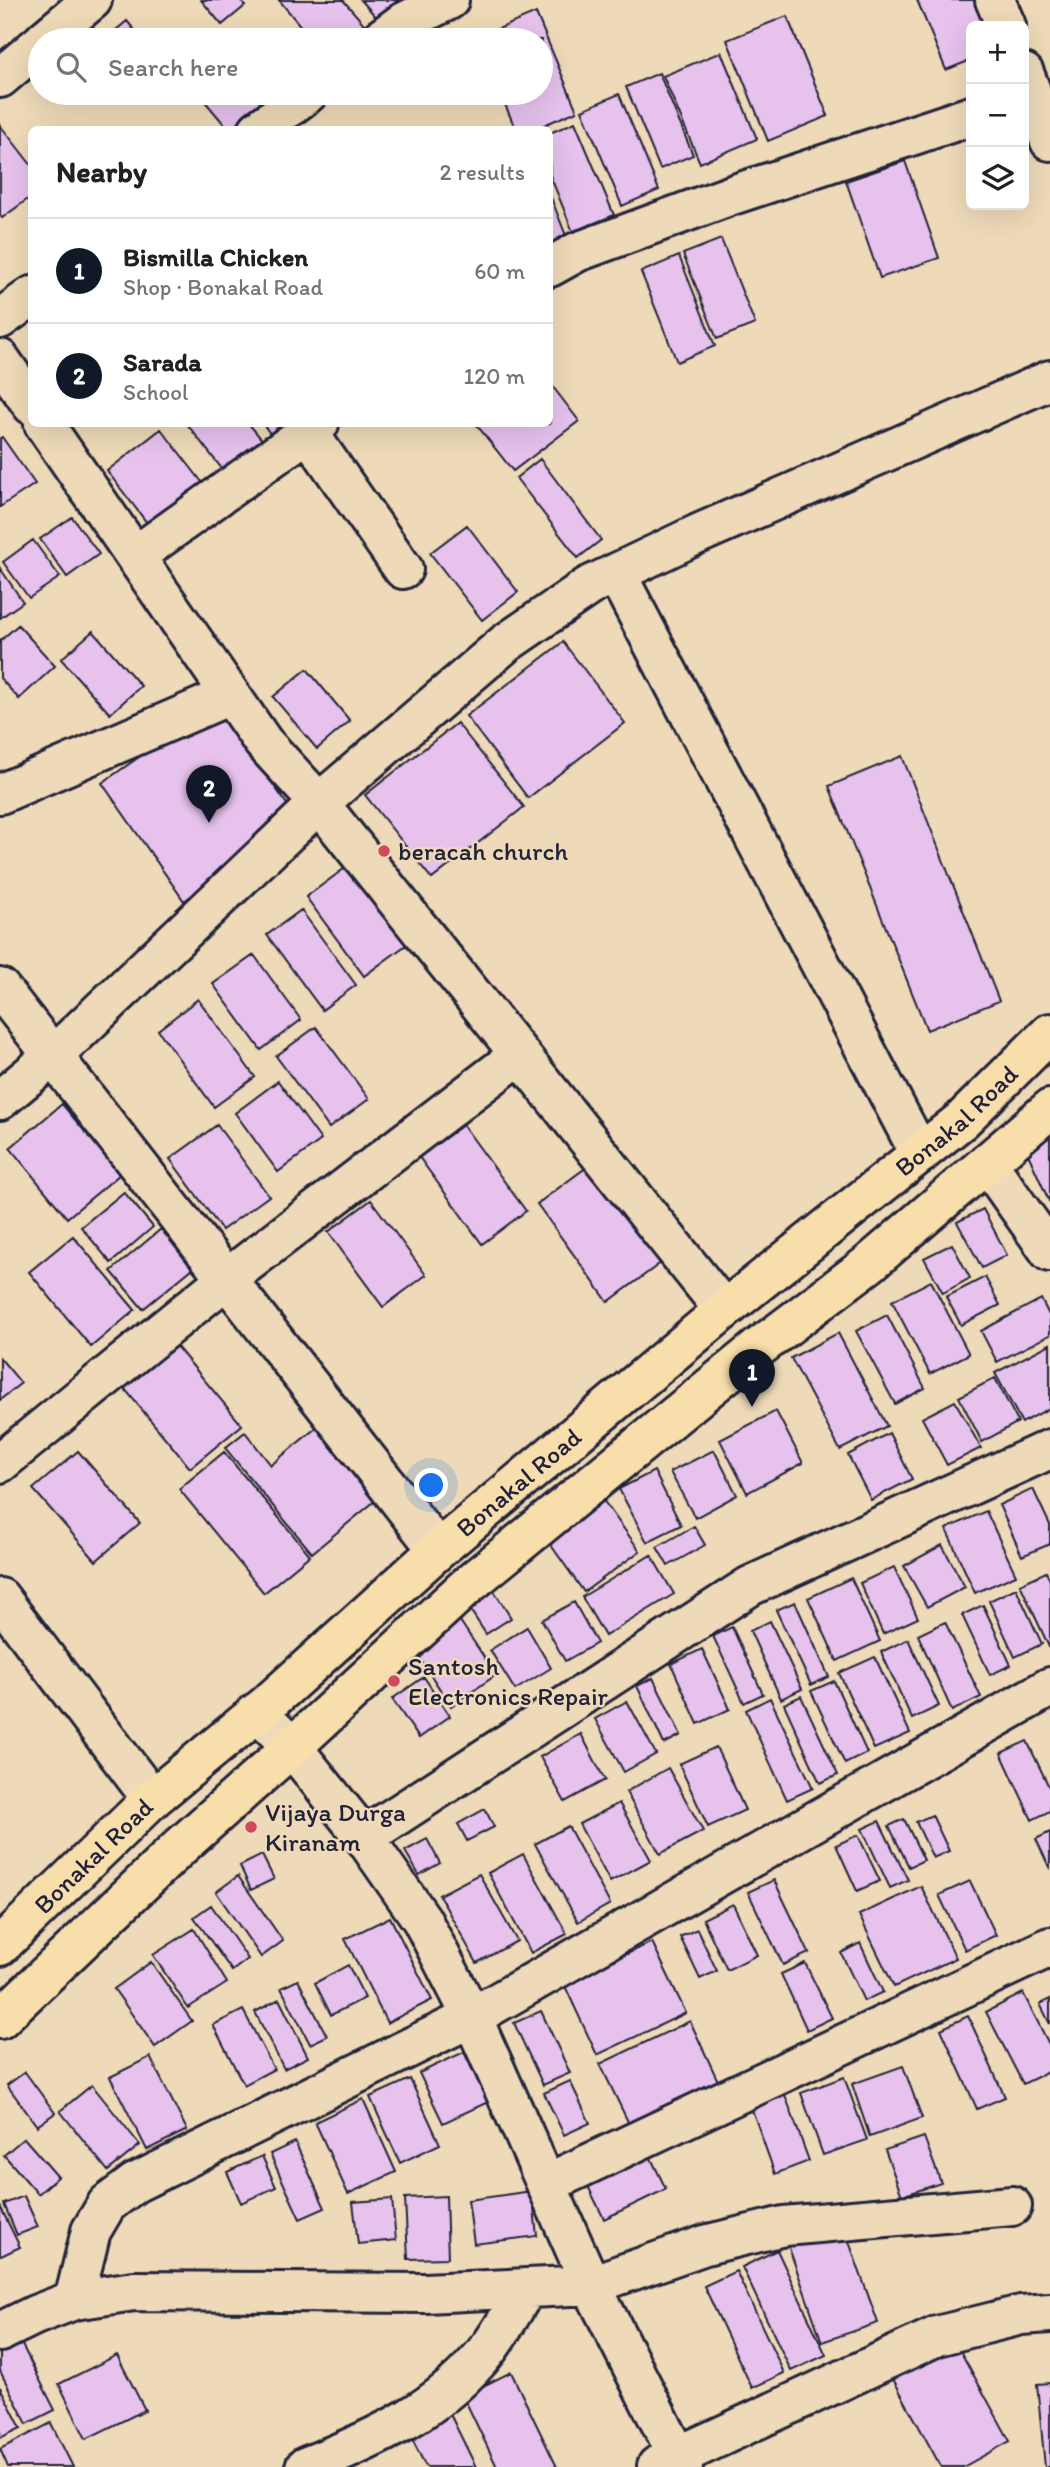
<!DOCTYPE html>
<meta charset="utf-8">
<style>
:root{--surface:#fff;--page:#f6f6f6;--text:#202124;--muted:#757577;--line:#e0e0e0;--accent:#111827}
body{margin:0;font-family:Itim,sans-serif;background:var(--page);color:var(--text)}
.controls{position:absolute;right:21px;top:21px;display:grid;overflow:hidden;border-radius:10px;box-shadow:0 7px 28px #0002}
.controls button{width:63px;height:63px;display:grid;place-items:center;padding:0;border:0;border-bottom:2px solid var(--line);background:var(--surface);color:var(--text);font:35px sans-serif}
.you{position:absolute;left:432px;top:1486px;width:24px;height:24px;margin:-18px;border:5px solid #fff;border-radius:50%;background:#1a73e8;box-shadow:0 0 0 10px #1a73e833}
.badge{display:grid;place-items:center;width:46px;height:46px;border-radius:50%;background:var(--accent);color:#fff;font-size:23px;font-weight:700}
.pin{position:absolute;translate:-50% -58px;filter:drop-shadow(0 2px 4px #0008)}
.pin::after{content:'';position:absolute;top:37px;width:24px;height:21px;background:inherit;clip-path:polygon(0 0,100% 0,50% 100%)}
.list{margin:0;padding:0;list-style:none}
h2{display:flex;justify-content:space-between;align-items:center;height:91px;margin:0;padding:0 28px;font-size:30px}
h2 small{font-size:23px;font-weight:400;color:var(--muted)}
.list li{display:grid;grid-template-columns:46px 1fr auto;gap:21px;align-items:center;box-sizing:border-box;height:105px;padding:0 28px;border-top:2px solid var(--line)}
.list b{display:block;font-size:26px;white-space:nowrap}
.list p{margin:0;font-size:23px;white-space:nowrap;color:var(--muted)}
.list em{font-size:23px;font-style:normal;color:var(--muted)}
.icon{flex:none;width:38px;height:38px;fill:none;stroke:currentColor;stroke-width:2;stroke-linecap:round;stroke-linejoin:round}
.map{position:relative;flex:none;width:1050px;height:2467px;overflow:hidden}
.search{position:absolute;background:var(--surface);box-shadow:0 7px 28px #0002;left:28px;top:28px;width:525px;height:77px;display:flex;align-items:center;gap:18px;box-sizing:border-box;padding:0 24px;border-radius:38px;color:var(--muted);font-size:26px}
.panel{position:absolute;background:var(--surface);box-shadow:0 7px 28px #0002;left:28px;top:126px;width:525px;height:301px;border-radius:10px}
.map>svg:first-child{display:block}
.building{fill:#e6c2ed;stroke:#22223b;stroke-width:2}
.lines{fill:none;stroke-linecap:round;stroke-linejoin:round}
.minor-casing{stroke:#22223b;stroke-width:44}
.major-casing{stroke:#22223b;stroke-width:44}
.minor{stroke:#eedab8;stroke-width:38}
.major{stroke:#f8deab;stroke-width:38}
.poi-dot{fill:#d1495b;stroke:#eedab8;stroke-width:2.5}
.labels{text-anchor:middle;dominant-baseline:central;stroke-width:5;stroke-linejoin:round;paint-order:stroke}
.poi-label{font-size:26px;fill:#22223b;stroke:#eedab8;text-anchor:start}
.street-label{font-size:26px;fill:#22223b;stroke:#eedab8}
</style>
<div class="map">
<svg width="1050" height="2467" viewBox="0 0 1050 2467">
<rect width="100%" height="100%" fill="#eedab8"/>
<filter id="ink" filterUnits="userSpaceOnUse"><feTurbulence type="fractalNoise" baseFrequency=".0143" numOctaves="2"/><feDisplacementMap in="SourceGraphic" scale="14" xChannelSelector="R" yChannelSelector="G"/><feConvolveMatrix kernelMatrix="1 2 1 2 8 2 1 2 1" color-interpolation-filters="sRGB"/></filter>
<g filter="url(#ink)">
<!-- building -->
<path class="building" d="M201,0H240L245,6L222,25Z
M279,0H343L364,24L344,40H312Z
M361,0H398L377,18Z
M917,0H983L994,26H971V60L946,70Z
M536,13L577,111L532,130H516L500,93H541V40H478L477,38Z
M787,16L828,116L768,141L727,40Z
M127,21L143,40H104Z
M721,52L757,139L700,163L663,76Z
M659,73L693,155L660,169L626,87Z
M198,93H264L274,105L246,130H229Z
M619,94L659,190L622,206L582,110Z
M575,122L614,215L573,232L550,175V133Z
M0,125L32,166V196L2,218L0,215Z
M905,161L939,258L880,278L846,181Z
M550,195L568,241L550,249Z
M721,239L755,324L717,339L683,254Z
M679,256L715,346L677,362L641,272Z
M550,383L579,421L513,471L476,424H550Z
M187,424H249L269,448L230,479Z
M263,424H302L277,443Z
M161,429L212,495L158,537L107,471Z
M2,437L35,484L0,507V438Z
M540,459L601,540L578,558L516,478Z
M72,517L99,554L67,577L40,539Z
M467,525L518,592L482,620L430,553Z
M33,540L60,577L29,598L3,562Z
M0,568L23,602L0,618Z
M18,625L55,666L19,699L0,678V641Z
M93,631L141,686L110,714L61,659Z
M563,642L625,723L528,798L466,716Z
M307,669L350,721L317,749L273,697Z
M216,703L298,820L184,901L102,783Z
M457,723L524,807L432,879L365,795Z
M902,756L999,1001L927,1030L829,786Z
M352,863L410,942L364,976L306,897Z
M301,910L356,985L322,1010L267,935Z
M254,955L301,1020L261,1050L213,984Z
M198,999L255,1077L214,1107L158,1030Z
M316,1027L369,1099L329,1128L276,1056Z
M278,1081L321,1140L278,1172L235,1113Z
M62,1104L120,1174L67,1218L10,1148Z
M217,1125L269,1196L222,1230L170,1159Z
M463,1125L526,1211L482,1244L419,1157Z
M1050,1134V1203L1024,1145Z
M595,1161L666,1259L608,1302L537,1204Z
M124,1192L153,1227L111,1263L81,1227Z
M371,1200L426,1275L383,1307L328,1232Z
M983,1209L1007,1255L982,1268L957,1222Z
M161,1229L193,1268L143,1309L111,1271Z
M73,1236L135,1310L91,1347L29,1272Z
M952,1244L970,1278L943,1293L924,1258Z
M985,1277L1000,1305L961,1325L946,1297Z
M931,1281L969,1354L930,1374L892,1301Z
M1041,1299L1050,1317V1335L997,1362L981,1331Z
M887,1315L925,1388L895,1404L856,1331Z
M838,1333L887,1426L840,1450L791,1358Z
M171,1340L242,1425L190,1468L119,1382Z
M1050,1344V1408L1022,1423L995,1373Z
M0,1358L21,1383L0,1400Z
M995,1378L1018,1422L982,1442L959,1397Z
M955,1401L981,1448L947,1465L922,1418Z
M776,1411L803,1463L747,1493L720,1440Z
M322,1423L381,1496L312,1553L225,1448L245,1432L271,1465Z
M889,1433L912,1479L871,1500L848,1455Z
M714,1450L737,1495L695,1518L670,1472Z
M78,1451L140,1523L96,1561L33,1489Z
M224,1452L310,1555L264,1593L179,1489Z
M654,1471L681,1525L647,1542L619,1489Z
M1033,1489L1050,1525V1544L1022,1556L999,1505Z
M603,1500L640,1551L584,1592L548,1541Z
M986,1511L1016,1575L975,1593L946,1529Z
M694,1526L705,1545L668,1566L657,1547Z
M942,1545L965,1587L927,1607L904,1566Z
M651,1555L674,1594L605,1636L582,1597Z
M894,1567L918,1618L883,1634L860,1583Z
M1046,1572L1050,1580V1649L1020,1584Z
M851,1578L880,1641L837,1661L808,1598Z
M491,1586L511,1618L486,1634L465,1602Z
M1016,1588L1042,1644L1015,1657L989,1601Z
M574,1602L597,1643L565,1661L542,1620Z
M795,1602L829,1677L811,1685L776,1610Z
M983,1605L1011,1665L990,1675L962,1615Z
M458,1618L496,1675L451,1706L413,1648Z
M770,1621L802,1689L781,1699L750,1631Z
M945,1622L981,1697L952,1711L918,1635Z
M527,1627L551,1668L515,1690L490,1650Z
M732,1627L763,1694L744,1703L713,1636Z
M908,1639L939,1706L912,1719L881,1652Z
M702,1649L730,1709L698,1724L671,1664Z
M875,1657L910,1733L874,1749L839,1673Z
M424,1677L450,1716L419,1738L392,1699Z
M653,1678L681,1735L664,1744L637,1686Z
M834,1681L867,1753L845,1764L811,1691Z
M801,1696L838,1775L820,1783L784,1704Z
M770,1698L813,1788L787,1800L746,1710Z
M627,1701L656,1754L624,1772L595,1719Z
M581,1734L605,1780L565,1802L540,1757Z
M1027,1741L1050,1789V1811L1032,1820L1001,1753Z
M716,1747L745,1810L708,1827L679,1764Z
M668,1768L703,1831L660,1854L626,1792Z
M619,1803L651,1860L610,1882L579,1824Z
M485,1809L494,1827L467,1841L458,1824Z
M932,1815L949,1851L933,1858L916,1822Z
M904,1819L924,1860L909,1867L889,1826Z
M879,1821L908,1880L890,1888L862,1829Z
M568,1826L610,1904L578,1922L535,1844Z
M1050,1832V1869L1036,1839Z
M858,1835L880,1881L857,1891L836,1845Z
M427,1839L440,1863L419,1875L405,1851Z
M523,1854L567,1934L531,1953L488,1873Z
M262,1855L274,1879L251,1890L240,1866Z
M479,1874L517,1941L477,1963L439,1895Z
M238,1876L283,1941L261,1957L216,1892Z
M774,1880L809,1953L783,1965L748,1892Z
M970,1881L996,1935L965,1950L939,1895Z
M921,1886L956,1958L894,1987L859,1915Z
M733,1904L757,1955L727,1970L703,1919Z
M211,1905L248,1959L232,1971L194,1917Z
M390,1917L432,2000L387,2023L345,1939Z
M194,1929L227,1983L188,2008L153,1955Z
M697,1929L717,1971L700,1979L680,1937Z
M652,1942L686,2013L597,2055L564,1984Z
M860,1943L883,1992L864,2001L841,1953Z
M151,1962L192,2021L155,2047L114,1989Z
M805,1963L832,2018L807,2030L781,1974Z
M348,1965L365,1998L331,2015L315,1983Z
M298,1980L327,2036L310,2044L281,1988Z
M1023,1993L1050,2046V2071L1023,2084L986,2012Z
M279,1999L308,2057L284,2069L255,2012Z
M1050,1999V2024L1040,2004Z
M243,2010L274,2069L244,2085L213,2025Z
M541,2011L570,2073L543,2085L514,2023Z
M968,2016L1005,2097L977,2109L941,2029Z
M690,2021L718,2081L629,2124L600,2064Z
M464,2052L488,2102L443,2123L419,2073Z
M150,2057L187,2130L147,2150L110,2077Z
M903,2066L922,2118L870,2137L852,2084Z
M25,2072L55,2113L37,2126L7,2085Z
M844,2077L867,2140L823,2155L801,2093Z
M410,2079L440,2144L400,2163L370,2097Z
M570,2081L590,2123L564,2135L544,2093Z
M92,2085L140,2145L108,2171L60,2111Z
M784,2092L809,2161L775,2174L750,2104Z
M363,2099L396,2172L348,2194L315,2122Z
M924,2137L941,2183L902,2196L885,2150Z
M24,2138L58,2177L38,2194L4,2155Z
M295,2142L325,2208L300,2219L270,2154Z
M646,2148L666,2189L604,2219L584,2178Z
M262,2156L276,2187L241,2203L227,2172Z
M532,2191L537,2236L474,2244L468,2200Z
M24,2196L38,2227L17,2235L4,2204Z
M446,2196L448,2258L408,2259L405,2198Z
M392,2199L396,2240L358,2244L353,2202Z
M0,2206L20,2247L1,2256L0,2255Z
M842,2222L878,2323L822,2342L787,2242Z
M777,2250L826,2355L791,2371L742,2267Z
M736,2271L784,2373L752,2388L704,2286Z
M14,2329L55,2410L27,2424L0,2371V2337Z
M957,2345L1010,2441L963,2467H941L893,2379Z
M117,2355L145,2410L86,2439L59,2384Z
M511,2372L557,2467H497L463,2396Z
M1050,2383V2467H1045L1037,2384Z
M0,2387L21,2428L0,2438Z
M447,2408L476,2467H426L406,2427Z
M51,2423L73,2467H8L0,2449Z"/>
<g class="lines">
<defs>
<path id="minor" d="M995,0L1006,26
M44,40L92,0
M379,40L402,23L449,0
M1024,73L1050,141
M0,78L40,44
M258,130L308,93
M550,267L577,252L732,195L971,116
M0,319L32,296
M0,359L32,405
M44,424L263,742L319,803L724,1310
M308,432L403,569
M135,556L319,424
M616,573L920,1154
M0,794L230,695
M0,988L438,1550
M0,1100L54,1055L319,803L506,643L589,586L698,534L1050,380
M988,1164L1050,1252
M0,1463L225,1280L519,1055
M0,1598L152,1799
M257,1712L292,1747L364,1837L422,1920L472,2017L591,2285L683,2467
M364,1837L750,1586L1050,1449
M546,2184L1050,1947
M74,2300L91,2231L107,2204L135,2183L472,2017L1050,1687
M0,2332L35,2315L74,2300L134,2291L425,2293L591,2285L705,2245L784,2226L1012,2206
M657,2466L937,2336L1021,2315L1050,2313
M305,2467C375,2439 441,2410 489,2348C503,2329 514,2308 527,2288"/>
<g id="major">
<path id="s1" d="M0,1946L152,1799L264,1707L438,1550L724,1310L962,1120L1050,1033"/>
<path d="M0,2019L181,1846L292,1747L468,1585L758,1348L869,1264L1050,1109"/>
</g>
</defs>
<!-- minor casing -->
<use href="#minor" class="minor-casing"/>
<!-- major casing -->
<use href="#major" class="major-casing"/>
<!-- minor -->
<use href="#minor" class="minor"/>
<!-- major -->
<use href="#major" class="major"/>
</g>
</g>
<!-- markers -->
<g class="poi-dot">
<circle cx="384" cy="851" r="7"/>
<circle cx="394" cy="1681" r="7"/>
<circle cx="251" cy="1827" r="7"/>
</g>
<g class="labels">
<!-- poi labels -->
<g class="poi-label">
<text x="398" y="851">beracah church</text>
<text x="408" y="1666">Santosh<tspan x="408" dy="30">Electronics Repair</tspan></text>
<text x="265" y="1812">Vijaya Durga<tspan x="265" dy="30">Kiranam</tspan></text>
</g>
<!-- street labels -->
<g class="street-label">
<text stroke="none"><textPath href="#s1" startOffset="1264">Bonakal Road</textPath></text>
<text stroke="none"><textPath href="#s1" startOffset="696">Bonakal Road</textPath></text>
<text stroke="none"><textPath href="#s1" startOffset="130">Bonakal Road</textPath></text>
</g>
</g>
</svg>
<div class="controls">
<button>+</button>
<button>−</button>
<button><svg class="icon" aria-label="layers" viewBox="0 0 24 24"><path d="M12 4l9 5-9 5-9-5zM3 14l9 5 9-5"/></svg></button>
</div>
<div class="you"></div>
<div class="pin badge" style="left:752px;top:1407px">1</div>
<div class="pin badge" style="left:209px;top:823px">2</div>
<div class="search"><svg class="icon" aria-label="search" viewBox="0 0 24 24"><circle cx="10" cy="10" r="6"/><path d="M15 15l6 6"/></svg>Search here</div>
<section class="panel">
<h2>Nearby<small>2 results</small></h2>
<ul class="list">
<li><span class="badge">1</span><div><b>Bismilla Chicken</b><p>Shop · Bonakal Road</p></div><em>60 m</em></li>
<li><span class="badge">2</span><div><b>Sarada</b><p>School</p></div><em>120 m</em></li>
</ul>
</section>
</div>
